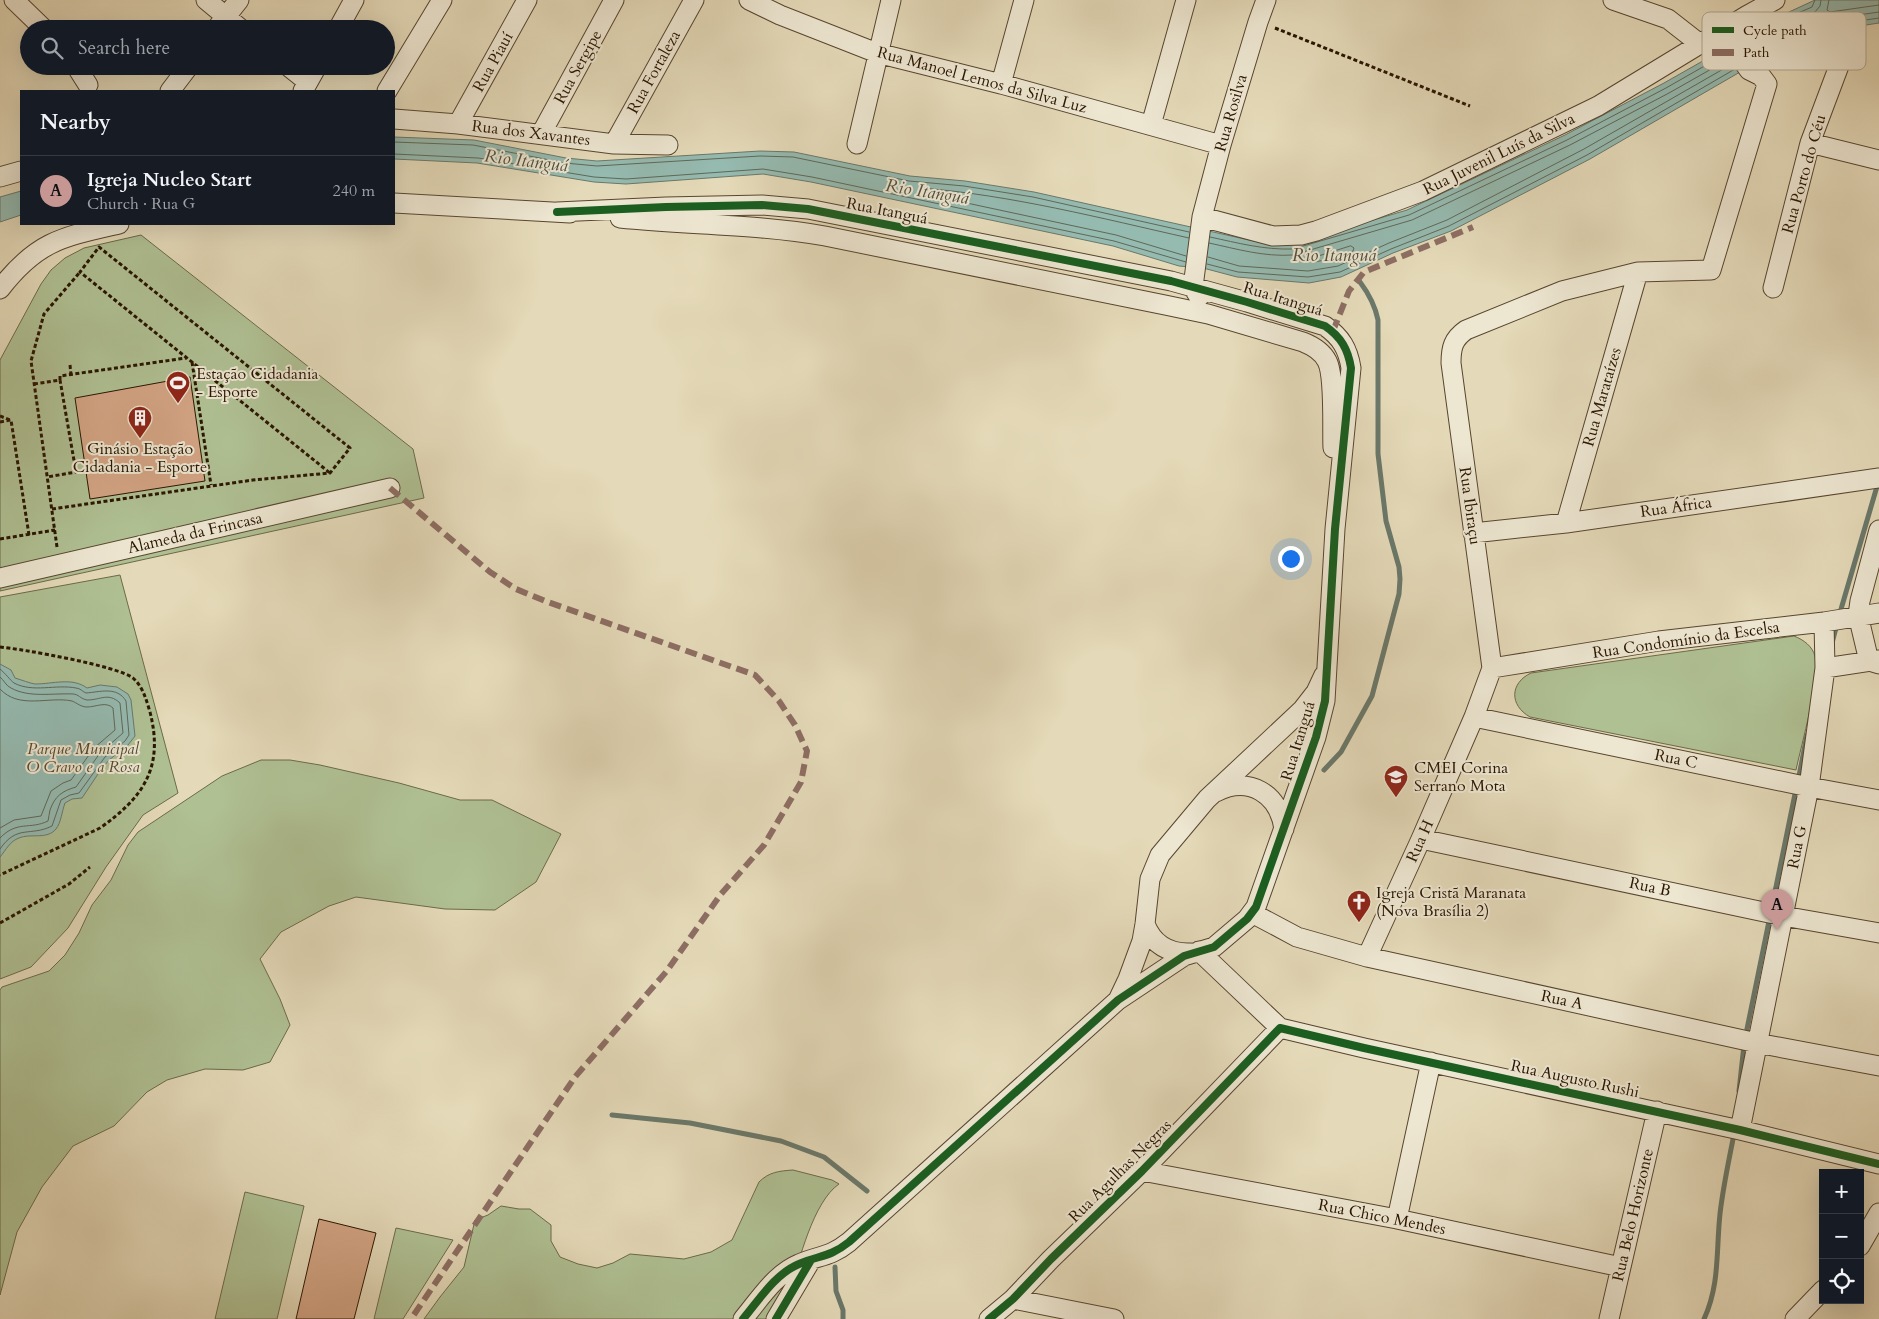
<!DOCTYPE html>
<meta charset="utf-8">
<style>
:root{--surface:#171b24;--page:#20242c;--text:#f1f3f6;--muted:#9ea1a6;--line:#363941;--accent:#c59692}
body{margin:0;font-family:Cardo,serif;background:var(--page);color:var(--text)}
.controls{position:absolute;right:15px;bottom:15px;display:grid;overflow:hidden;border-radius:0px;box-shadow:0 5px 20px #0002}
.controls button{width:45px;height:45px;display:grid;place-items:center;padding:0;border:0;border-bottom:1px solid var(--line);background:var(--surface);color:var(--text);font:25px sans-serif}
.you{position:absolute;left:1290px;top:558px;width:18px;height:18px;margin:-12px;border:4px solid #fff;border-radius:50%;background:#1a73e8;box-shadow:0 0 0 8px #1a73e833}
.badge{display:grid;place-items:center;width:32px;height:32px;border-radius:50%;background:var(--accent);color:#111;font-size:16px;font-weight:700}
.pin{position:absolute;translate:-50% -41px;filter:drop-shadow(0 1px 2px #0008)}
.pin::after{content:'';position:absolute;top:26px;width:18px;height:15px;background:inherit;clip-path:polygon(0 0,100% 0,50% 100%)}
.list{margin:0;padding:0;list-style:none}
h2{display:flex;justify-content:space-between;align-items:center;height:65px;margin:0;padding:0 20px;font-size:21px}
h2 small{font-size:16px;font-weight:400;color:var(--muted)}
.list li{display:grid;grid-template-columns:32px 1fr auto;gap:15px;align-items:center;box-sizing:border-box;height:70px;padding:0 20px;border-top:1px solid var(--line)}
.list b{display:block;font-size:19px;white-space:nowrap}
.list p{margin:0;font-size:16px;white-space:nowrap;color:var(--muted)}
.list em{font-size:16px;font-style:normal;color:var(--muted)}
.icon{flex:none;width:28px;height:28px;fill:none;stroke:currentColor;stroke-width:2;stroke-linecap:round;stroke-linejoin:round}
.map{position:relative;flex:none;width:1879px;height:1319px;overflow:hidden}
.search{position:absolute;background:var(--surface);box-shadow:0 5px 20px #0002;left:20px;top:20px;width:375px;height:55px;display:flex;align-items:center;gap:12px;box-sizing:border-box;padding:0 18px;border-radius:28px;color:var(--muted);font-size:19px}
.panel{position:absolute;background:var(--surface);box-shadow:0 5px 20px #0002;left:20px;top:90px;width:375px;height:135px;border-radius:0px}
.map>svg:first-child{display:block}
.green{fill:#afc093;stroke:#6c6a4a}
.water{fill:#95bab0;stroke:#6a786a}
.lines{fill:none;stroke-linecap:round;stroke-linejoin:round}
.shore{stroke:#5f6858;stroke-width:1}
.stream{stroke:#6a786a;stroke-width:5}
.building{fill:#d3a484;stroke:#291501}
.minor-casing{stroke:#58462f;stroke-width:21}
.path{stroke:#291501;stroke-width:3;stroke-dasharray:4 2.5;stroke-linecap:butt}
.minor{stroke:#ede6d1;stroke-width:19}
.quiet{stroke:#8d6e63;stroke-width:6;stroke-dasharray:12 6;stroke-linecap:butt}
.cycleway-casing{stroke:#ede6d1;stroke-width:11}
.cycleway{stroke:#1b5e20;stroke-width:8}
.labels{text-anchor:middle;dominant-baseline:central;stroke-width:4;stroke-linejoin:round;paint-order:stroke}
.street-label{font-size:16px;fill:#291501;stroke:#ede6d1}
.poi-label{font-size:16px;fill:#291501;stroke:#ede6d1;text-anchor:start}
.park-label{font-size:16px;font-style:italic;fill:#51482d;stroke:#ede6d1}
.water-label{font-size:18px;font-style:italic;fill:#4f4f3e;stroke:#ede6d1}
.key{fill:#ede6d1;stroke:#b2a793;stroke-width:1}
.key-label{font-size:14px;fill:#291501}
</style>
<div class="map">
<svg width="1879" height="1319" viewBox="0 0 1879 1319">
<rect width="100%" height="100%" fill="#e4d9b8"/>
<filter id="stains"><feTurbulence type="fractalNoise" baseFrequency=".004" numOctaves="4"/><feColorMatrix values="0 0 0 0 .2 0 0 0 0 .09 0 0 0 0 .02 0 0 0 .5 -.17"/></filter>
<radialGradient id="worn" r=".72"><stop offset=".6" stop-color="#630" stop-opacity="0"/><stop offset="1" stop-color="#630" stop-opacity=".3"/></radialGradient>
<!-- green -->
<path class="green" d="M141,235L413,449L424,498L0,591V360L41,284L51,270L65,258L84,248Z
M120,575L178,793L143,815L106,867L68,928L31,967L0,979V597Z
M1794,636C1804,640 1812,646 1815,656C1821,676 1801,746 1796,770L1530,717C1509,705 1510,683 1531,673Z
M261,760H290L320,765L399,783L460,800H492L561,834L536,882L495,910L445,909L356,897L329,906L281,932L260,959L280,999L290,1025L270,1062L243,1070L205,1069L167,1080L147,1092L114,1126L73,1146L42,1187L17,1232L0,1295V990L2,987L49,971L65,955L79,933L92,905L111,880L128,845L138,832L222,776Z
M793,1170L832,1180L839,1184C813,1202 799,1261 790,1291C786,1300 781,1310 777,1319H424L440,1297L464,1267L475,1220L488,1215L501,1206L519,1209H530L551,1225V1241L560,1257L578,1264L597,1268L613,1263L630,1254L684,1259L711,1252L732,1240L759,1182C769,1172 779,1171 793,1170Z
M245,1192L304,1206L277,1319H215Z
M396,1228L453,1240L403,1319H374Z"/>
<!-- water -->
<path class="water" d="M1815,0H1879V23L1827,31L1759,61L1590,159L1451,231L1393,253L1341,277L1309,283L1237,277L1203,268L1179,266L1113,246L811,182L763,174L626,184L594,182L477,163L394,159V137L474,140L566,158L597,161L760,151L794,152L910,176L965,181L1034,192L1258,242L1276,245L1293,244L1407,210L1565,135L1664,83L1789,12Z
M21,191V215L0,222V197Z
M0,664L11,670L15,678C22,680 29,683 35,684C53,684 72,677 87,688L100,685L117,687L128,694L131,700L135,736L128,745L109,760L100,771L82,798L72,799L65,803C62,811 61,823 56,829C47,840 31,833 19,838C10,841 6,850 0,857Z"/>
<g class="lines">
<!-- shore -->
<path class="shore" d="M1821,0L1820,6L1815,12L1794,22L1752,47L1751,50L1754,51L1824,20L1879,12
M1829,0L1827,10L1830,12L1879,5
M1744,44L1791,16L1812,7L1815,0
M1754,58L1825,26L1879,18
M394,142L473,145L565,163L597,166L760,156L793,157L909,181L964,186L1033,197L1189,232
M394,154L478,158L594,177L626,179L763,169L812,177L1114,241L1186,262
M1210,237C1238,243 1264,250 1293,249L1409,215L1567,140L1666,88L1722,56
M1209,243C1237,249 1264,257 1293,255L1412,220L1570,145L1669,93L1729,59
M1351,246L1354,248L1353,251L1336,258L1314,262L1312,261L1313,258Z
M1186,256L1116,235L920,193L918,190L921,188C1011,195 1100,218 1189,238
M1208,257L1239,266L1308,271L1338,266L1389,243L1447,220L1584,149L1732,64
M1207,264L1238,272L1308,277L1340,272L1391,249L1449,226L1587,155L1735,69
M0,669C5,673 11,681 14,683C33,693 56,684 76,688C80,688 83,692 86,693C100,692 117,686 126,701L129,735L125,741L105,757L79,793L70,795L61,800L52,826C30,837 17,824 0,849
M0,677C4,680 6,686 11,688C29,698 52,693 73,694C78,694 81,699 87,700C101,700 108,692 120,703L123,733L100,753L76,787C62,791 55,796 50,810C49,814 49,817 48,821C30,830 17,820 0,838
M0,689C19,710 49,696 72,701C77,703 81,707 87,707C96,707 106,701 113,708L115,730L94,748L71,780L63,783L51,791L41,816L14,820L0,828"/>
<!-- stream -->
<path class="stream" d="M1839,616L1878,483
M1832,643L1837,624
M1324,770L1341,752L1372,696L1399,594L1400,579L1399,567L1386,521L1378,454V320C1375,305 1369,294 1360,282
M1798,781L1807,735
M1747,1029L1796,789
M1739,1091L1744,1045
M612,1115L690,1123L781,1141L824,1157L867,1191
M835,1267L836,1291L843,1310V1319
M1704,1319C1720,1284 1716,1251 1720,1214C1723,1187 1729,1160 1734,1134"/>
</g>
<!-- building -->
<path class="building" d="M190,377L205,481L90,499L75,398Z
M319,1219L376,1233L354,1319H296Z"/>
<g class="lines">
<defs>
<path id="minor" d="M14,0L44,29
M206,0L241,29
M749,0L780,15L877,53L1001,84L1221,145
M216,29L239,0
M338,29L354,0
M76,66L88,85
M288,66L308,82
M1001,84L1024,0
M170,91L189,66
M303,91L317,66
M387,91L442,0
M394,119L458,124L614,144L668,145
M458,124L527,0
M1151,125L1186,0
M541,134L614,0
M1810,143L1879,160
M614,144L694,0
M857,144L891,0
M0,177L21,171
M394,203L570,213
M557,212L666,207L762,205L808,209L1171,281L1247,302L1325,326C1341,337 1348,349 1351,368L1335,529L1325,701L1316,737L1256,907L1247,919L1214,947L1184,956L1118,1000L849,1242C829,1258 819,1255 799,1264C775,1274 759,1300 743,1319
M1202,217L1273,236L1301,235L1316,231L1423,191L1598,106L1746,16L1775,0
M620,218C688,225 758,224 825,236L1165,305L1208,314L1303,342C1313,346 1322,351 1327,361C1335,376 1332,429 1333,448
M1773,288L1810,143L1851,34
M0,289C37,241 62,237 119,224
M1199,297L1193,287L1202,217L1221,145L1258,22L1266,0
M1566,523L1638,272
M1879,530L1860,601L1858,615L1869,661L1879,664
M1473,533L1566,523L1879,478
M0,578L390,488
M1492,668L1659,641L1824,622L1879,613
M1825,668L1879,660
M1474,717L1809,787L1879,800
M1216,792C1249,775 1279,794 1284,829
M1421,839L1783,916L1879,933
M1252,913L1297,937L1367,957L1757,1043L1879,1066
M1145,924C1153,945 1169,954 1191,953
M1199,951L1280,1028
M1367,957L1421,839L1474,717L1492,668L1451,363C1451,348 1453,339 1466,330L1562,291L1638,272L1711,270L1767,84L1761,76L1749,70L1735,50L1721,44H1700L1668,19L1613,0
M1118,1000L1128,979L1142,941L1145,924L1150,879L1160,855L1207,799L1302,710L1316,692L1324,675
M1740,1130L1809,787L1825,668L1824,622
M1142,1171L1397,1219L1621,1267
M1397,1219L1431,1062
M1860,1246L1879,1213
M1013,1299L1114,1319
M776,1319L811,1260
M989,1319L1013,1299L1051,1259L1142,1171L1280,1028L1364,1048L1740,1130L1879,1164
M1609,1319L1657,1111
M1795,1319L1823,1290"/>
</defs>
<!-- minor casing -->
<use href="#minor" class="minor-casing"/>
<!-- path -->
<path class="path" d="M1275,28L1470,106
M192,362L211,485
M70,365L71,375
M60,380V376L186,358
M34,384L60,380L76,472L47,477
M0,416L10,420
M0,422L11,420L29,535
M52,509L253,480L330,473L350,448L99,247L80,272L330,473
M0,539L55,530
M57,547L31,361L44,314L80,272
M0,647C22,649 118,666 133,678C143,687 146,699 150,712C164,767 144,797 100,828L0,875
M0,923L69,884L90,867"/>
<!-- minor -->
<use href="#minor" class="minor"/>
<!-- quiet -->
<path class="quiet" d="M1333,331L1349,291L1364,272L1473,227
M390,488L490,572L516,589L545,601L755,675L779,701L795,725L807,751L801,782L764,845L721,894L666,972L575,1077L411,1319"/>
<defs>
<path id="cycleway" d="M557,212L666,207L762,205L808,209L1171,281L1247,302L1325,326C1341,337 1348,349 1351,368L1335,529L1325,701L1316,737L1256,907L1247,919L1214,947L1184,956L1118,1000L849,1242C829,1258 819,1255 799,1264C775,1274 759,1300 743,1319
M776,1319L811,1260
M989,1319L1013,1299L1051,1259L1142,1171L1280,1028L1364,1048L1740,1130L1879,1164"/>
</defs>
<!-- cycleway casing -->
<use href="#cycleway" class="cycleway-casing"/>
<!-- cycleway -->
<use href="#cycleway" class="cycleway"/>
</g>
<!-- icons -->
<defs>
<symbol id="stadium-pin" viewBox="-11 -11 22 30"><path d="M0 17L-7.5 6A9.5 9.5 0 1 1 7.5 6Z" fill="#8f2418" stroke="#ede6d1"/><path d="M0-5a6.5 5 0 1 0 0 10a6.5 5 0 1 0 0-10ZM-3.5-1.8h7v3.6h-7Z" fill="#fff"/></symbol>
<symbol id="building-pin" viewBox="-11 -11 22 30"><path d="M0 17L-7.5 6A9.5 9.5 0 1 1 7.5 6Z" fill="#8f2418" stroke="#ede6d1"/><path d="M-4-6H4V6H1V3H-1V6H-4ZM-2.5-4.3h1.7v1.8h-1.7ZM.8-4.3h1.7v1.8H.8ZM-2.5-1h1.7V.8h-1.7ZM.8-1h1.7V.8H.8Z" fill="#fff"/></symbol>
<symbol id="school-pin" viewBox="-11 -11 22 30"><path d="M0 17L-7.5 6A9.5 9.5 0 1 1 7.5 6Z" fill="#8f2418" stroke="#ede6d1"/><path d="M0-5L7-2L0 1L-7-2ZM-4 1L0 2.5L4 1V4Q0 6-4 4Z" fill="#fff"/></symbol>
<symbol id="church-pin" viewBox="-11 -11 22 30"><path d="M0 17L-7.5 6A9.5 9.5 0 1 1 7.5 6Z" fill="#8f2418" stroke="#ede6d1"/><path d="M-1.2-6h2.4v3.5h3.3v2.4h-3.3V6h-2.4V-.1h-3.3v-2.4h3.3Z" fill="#fff"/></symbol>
</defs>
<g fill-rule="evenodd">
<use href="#stadium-pin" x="164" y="369" width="28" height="38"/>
<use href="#building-pin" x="126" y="404" width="28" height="38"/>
<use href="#school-pin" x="1382" y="763" width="28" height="38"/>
<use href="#church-pin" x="1345" y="888" width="28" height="38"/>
</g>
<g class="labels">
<!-- street labels -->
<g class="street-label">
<text transform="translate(493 62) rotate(-61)">Rua Piauí</text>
<text transform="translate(578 67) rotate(-61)">Rua Sergipe</text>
<text transform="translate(654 72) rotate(-61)">Rua Fortaleza</text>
<text transform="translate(982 80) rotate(15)">Rua Manoel Lemos da Silva Luz</text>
<text transform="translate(1231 113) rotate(-74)">Rua Rosilva</text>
<text transform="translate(531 133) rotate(7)">Rua dos Xavantes</text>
<text transform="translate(1499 154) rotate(-26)">Rua Juvenil Luís da Silva</text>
<text transform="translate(1804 174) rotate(-74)">Rua Porto do Céu</text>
<text transform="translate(887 211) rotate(11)">Rua Itanguá</text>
<text transform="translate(1283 299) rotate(17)">Rua Itanguá</text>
<text transform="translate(1602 397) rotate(-74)">Rua Marataízes</text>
<text transform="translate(1470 506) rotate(82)">Rua Ibiraçu</text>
<text transform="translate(1676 507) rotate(-8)">Rua África</text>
<text transform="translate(195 533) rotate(-13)">Alameda da Frincasa</text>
<text transform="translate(1686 640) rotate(-8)">Rua Condomínio da Escelsa</text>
<text transform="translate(1298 741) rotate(-73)">Rua Itanguá</text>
<text transform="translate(1676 759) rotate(12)">Rua C</text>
<text transform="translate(1420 841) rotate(-66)">Rua H</text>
<text transform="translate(1797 847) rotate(-79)">Rua G</text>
<text transform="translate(1650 887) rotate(12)">Rua B</text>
<text transform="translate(1562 1000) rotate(12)">Rua A</text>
<text transform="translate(1575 1079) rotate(12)">Rua Augusto Rushi</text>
<text transform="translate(1120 1171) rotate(-45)">Rua Agulhas Negras</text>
<text transform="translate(1633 1215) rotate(-77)">Rua Belo Horizonte</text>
<text transform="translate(1382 1217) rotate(11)">Rua Chico Mendes</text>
</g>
<!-- poi labels -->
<g class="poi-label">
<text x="196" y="374">Estação Cidadania<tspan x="196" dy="18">- Esporte</tspan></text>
<text x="140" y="449" text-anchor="middle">Ginásio Estação<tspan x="140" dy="18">Cidadania - Esporte</tspan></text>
<text x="1414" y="768">CMEI Corina<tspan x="1414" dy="18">Serrano Mota</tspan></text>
<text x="1376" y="893">Igreja Cristã Maranata<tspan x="1376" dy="18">(Nova Brasília 2)</tspan></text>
</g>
<!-- park labels -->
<g class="park-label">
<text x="83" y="749">Parque Municipal<tspan x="83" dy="18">O Cravo e a Rosa</tspan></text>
</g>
<!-- water labels -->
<g class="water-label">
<text transform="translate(526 161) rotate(7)">Rio Itanguá</text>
<text transform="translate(927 192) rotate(9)">Rio Itanguá</text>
<text x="1334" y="255">Rio Itanguá</text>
</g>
</g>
<!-- legend -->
<rect x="1702" y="12" width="164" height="58" rx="8" class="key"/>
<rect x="1712" y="27" width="22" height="6" fill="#1b5e20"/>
<rect x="1712" y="49" width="22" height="7" fill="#8d6e63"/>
<g class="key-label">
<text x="1743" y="35">Cycle path</text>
<text x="1743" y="57">Path</text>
</g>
<rect width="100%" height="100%" filter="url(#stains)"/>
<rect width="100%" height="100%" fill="url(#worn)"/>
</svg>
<div class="controls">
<button>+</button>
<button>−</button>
<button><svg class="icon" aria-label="locate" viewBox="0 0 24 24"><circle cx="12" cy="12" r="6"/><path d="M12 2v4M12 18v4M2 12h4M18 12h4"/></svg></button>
</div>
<div class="you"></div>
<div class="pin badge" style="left:1777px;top:930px">A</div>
<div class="search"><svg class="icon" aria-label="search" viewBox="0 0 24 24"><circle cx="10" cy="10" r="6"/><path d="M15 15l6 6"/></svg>Search here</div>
<section class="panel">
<h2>Nearby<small></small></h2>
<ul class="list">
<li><span class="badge">A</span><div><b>Igreja Nucleo Start</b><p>Church · Rua G</p></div><em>240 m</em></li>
</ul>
</section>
</div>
